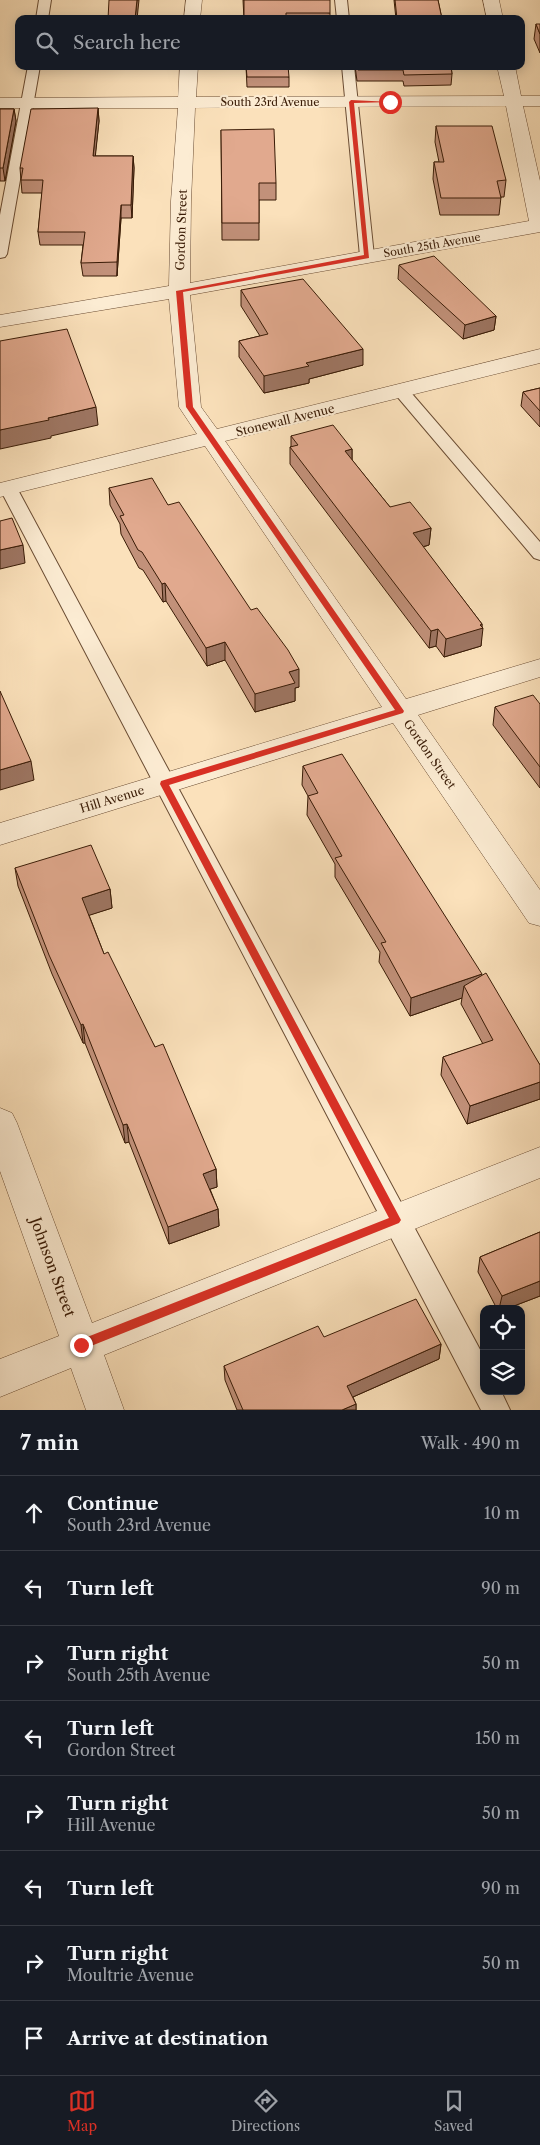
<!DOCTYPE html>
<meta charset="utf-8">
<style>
:root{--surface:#171b24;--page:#20242c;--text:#f1f3f6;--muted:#9ea1a6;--line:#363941;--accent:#d93025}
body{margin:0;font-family:"Libre Caslon Text",serif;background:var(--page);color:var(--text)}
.controls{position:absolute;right:15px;bottom:15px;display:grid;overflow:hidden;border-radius:10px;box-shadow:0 2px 12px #0003}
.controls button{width:45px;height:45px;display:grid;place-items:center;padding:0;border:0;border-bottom:1px solid var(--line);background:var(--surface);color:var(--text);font:25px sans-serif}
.stop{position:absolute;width:15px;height:15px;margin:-11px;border:4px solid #d93025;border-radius:50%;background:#fff}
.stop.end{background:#d93025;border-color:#fff;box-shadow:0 1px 5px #0008}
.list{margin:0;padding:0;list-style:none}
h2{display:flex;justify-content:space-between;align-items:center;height:65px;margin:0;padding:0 20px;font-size:21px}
h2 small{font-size:16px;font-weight:400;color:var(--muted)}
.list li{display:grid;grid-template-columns:32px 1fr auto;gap:15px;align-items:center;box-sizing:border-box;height:75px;padding:0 20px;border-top:1px solid var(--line)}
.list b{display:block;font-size:19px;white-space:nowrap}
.list p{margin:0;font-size:16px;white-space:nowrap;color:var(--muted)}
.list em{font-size:16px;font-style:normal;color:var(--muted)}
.icon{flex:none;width:28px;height:28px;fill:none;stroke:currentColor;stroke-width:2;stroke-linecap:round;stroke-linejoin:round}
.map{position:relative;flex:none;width:540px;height:1410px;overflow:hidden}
.search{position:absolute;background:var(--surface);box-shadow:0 2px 12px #0003;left:15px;right:15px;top:15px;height:55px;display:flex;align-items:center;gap:12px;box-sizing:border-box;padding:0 18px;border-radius:10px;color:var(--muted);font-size:19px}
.sheet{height:665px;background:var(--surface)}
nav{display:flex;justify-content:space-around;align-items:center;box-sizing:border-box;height:70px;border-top:1px solid var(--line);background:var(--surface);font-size:14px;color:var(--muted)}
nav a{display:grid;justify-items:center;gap:2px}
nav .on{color:var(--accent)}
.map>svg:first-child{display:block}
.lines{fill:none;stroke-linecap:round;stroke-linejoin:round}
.service-casing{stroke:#6a4c33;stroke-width:2}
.minor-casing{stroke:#6a4c33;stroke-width:1}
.service{fill:#fcecd3;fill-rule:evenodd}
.minor{fill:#fcecd3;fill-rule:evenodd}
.wall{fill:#c2917a;stroke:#391b06}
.shaded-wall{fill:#9e7663;stroke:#391b06}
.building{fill:#e1a98e;stroke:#391b06}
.route{fill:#d93025}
.labels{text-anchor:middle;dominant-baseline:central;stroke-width:4.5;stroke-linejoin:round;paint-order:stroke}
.far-street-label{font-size:11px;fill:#391b06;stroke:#fcecd3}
.street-label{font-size:12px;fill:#391b06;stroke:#fcecd3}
.near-street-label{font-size:15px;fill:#391b06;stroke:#fcecd3}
</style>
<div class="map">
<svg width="540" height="1410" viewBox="0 0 540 1410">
<rect width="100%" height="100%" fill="#fbe1bb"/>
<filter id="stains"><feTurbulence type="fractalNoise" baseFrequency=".004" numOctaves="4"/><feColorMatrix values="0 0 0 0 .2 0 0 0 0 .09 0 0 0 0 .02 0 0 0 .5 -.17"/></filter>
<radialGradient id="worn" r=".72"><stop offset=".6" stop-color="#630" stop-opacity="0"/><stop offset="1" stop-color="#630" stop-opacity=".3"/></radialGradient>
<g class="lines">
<defs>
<path id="service" d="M39,0H51L48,19H36Z
M335,0H347L349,19H337Z
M28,66H40L7,254L5,257L0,258V215Z
M342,66H354L374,256L372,259H362L360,256Z
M401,386L407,388L540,542V560L534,558L395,394L393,391L395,388Z
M8,483L14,484L17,488L484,1357V1391H501L510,1410H481L0,489L2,484Z"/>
<path id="minor" d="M186,0H202L200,19H184Z
M483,0H499L503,19H487Z
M180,66H198L196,97L504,96L497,66H515L521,96H540V106H523L540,181V232L190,295L201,407L217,429L540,349V363L225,441L406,699L540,659V677L418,715L540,890V926L529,923L393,723L0,845V823L382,707L205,446L0,497V483L197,434L179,407L169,299L0,327V315L169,286L171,201L178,108H0V98L178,97ZM506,106L529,221L190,283L191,201L195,108Z
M0,1108L12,1113L17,1123L92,1323L540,1147V1178L104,1355L124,1410H86L71,1368L0,1397V1359L59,1336L0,1171Z"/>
</defs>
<!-- service casing -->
<use href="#service" class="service-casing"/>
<!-- minor casing -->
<use href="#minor" class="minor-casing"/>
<!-- service -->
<use href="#service" class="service"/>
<!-- minor -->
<use href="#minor" class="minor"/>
</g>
<!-- wall -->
<path class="wall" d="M243,0L330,13V19H244Z
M394,0H438L442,19H396Z
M536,24L540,34V53L534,39Z
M246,66L289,77V87H247Z
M355,66H451L452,74L451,85L404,86L403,81H357Z
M98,108L99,121L95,156H133L134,168L132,218H121L117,276H83L81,263L83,245H40L38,232L42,193H22L20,168Z
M0,109H14L16,121L5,181H0Z
M436,126L506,180L504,197H501L499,215H440L433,179L434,162H439L435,142Z
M221,130L276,183V200H259V240H222Z
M399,265L496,316L494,330L463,339L398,279Z
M241,290L363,365L309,379V383L264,393L239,357V341L260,336L241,306Z
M540,388V427L521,406L523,392Z
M291,436L352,449V460L390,507L431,528L429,545L423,547L482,624L481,646L444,657L436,646L429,648L290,464V447H291Z
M109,488L168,505L299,687L295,688V701L255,712L225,660L207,666L166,601L163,602L143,570L139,568L121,534L120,524L110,505Z
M540,704V788L493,725L495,707Z
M303,766L481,976L540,1065V1099L467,1124L441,1075L443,1057L483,1044L461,1004L462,998L410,1016L379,962L380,952L335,877V864L307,815L308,796L302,785Z
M15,868L110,889L112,908L89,915L104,954L155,1047L216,1169L217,1187L210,1189L218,1209L219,1226L169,1244L129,1142L125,1143L85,1043H83L52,974L18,886Z
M540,1232V1296L506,1309H497L478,1272L480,1257Z
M441,1344L439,1359L353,1397L356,1404V1410H237L225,1380L224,1366Z"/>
<!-- shaded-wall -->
<path class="shaded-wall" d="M137,0H139L137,19H135Z
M98,108L99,121L94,169L93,156Z
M14,109L16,121L5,181L3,168Z
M133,156L134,168L132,218L131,205Z
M121,205V218L117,276V262Z
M496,316L494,330L463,339L465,325Z
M363,349V365L309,379V383L264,393V376L306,363Z
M96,407L98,425L51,436V438L0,449V430L48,418Z
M352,449V466L345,451Z
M431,528L429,545L411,550L413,533Z
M23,545L25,563L0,569V550Z
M165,583L166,601L163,602L162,584Z
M482,624V629L483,628L481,646L444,657L446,639Z
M438,629L436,646L429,648L431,631Z
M225,642V660L207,666L206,648Z
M299,669V687L295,688V701L255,712V694L289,672Z
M31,761L34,780L0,790V770Z
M110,889L112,908L84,917L82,898Z
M482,974L479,992L464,986L462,998L410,1016L411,998Z
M83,1024L85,1043H83L81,1025Z
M540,1082V1099L467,1124L470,1106Z
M127,1124L129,1142L125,1143L123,1125Z
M216,1169L217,1187L204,1191L203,1174Z
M218,1209L219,1226L169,1244L168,1227Z
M540,1281V1296L506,1309H499L502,1296Z
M441,1344L439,1359L346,1400L347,1386Z
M356,1404V1410H342Z"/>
<!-- building -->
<path class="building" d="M109,0H137L135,19H108Z
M244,0H330V13H286V19H244Z
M395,0H438L442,19H397Z
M536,24H540V34Z
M246,66H288L289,77H247Z
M357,66H451L452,74L404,75L403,70H358Z
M98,108L93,156H133L131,205H121L117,262L81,263L85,232H38L43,180H21L23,168H20L31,109Z
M0,109H14L3,168H0Z
M436,126H492L506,180L497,181L501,198H441L434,162H444Z
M274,129L276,183H259V223H222L221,130Z
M434,256L496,316L465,325L399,265Z
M303,279L363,349L306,363L309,366L264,376L239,341L268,334L241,290Z
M67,329L96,407L48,418L49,420L0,430V341Z
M540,388V411L523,392Z
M333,425L352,449L345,451L390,507L410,502L431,528L413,533L482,624L480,625L483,628L446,639L438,629L431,631L290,447L298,445L291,436Z
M152,478L168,505L179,502L251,610L257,608L288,650L299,669L289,672L295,683L255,694L225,642L206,648L165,583L162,584L142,552L138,550L120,516L124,515L109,488Z
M12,518L23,545L0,550V521Z
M0,691L31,761L0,770Z
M533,695L540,704V767L495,707Z
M342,754L482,974L411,998L381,943L386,942L335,858L342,856L308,796L318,793L303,766Z
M91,845L110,889L82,898L104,954L108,952L155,1047L163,1044L216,1169L203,1174L218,1209L168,1227L127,1124L123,1125L83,1024L81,1025L49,955L15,868Z
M486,973L540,1065V1082L470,1106L443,1057L493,1040L464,986Z
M540,1232V1281L502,1296L480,1257Z
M416,1299L441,1344L347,1386L356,1404L342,1410H243L224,1366L318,1326L324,1337Z"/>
<!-- route -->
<path class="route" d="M351,100L392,102L354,103L369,258L183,292L193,407L404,711L403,713L169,785L401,1220L399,1223L81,1350L77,1349L76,1345L77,1341L389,1218L160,784L161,781L395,710L186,407L176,291L364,255L349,102Z"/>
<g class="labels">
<!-- far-street labels -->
<g class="far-street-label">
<text x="270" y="102">South 23rd Avenue</text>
<text transform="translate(432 245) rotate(-10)">South 25th Avenue</text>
</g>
<!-- street labels -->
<g class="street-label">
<text transform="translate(181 230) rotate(-88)">Gordon Street</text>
<text transform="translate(285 420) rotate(-14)">Stonewall Avenue</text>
<text transform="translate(430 754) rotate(55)">Gordon Street</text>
<text transform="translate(112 799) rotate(-17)">Hill Avenue</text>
</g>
<!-- near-street labels -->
<g class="near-street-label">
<text transform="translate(53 1267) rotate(70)">Johnson Street</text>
</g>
</g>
<rect width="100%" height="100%" filter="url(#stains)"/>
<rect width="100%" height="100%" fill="url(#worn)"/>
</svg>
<div class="controls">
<button><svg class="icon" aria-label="locate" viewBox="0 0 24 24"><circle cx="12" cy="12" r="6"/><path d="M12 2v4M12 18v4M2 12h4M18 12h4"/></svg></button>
<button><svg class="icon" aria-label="layers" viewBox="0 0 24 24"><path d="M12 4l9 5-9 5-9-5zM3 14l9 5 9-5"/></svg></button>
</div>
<div class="stop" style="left:390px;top:102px"></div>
<div class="stop end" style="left:81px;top:1345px"></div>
<div class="search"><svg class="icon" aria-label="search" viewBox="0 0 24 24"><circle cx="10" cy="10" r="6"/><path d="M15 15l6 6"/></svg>Search here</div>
</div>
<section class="sheet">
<h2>7 min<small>Walk · 490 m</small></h2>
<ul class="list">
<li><svg class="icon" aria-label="ahead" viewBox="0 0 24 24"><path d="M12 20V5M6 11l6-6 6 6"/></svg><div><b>Continue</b><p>South 23rd Avenue</p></div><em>10 m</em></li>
<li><svg class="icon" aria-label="left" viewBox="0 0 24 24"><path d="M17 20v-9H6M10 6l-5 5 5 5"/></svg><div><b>Turn left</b></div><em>90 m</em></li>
<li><svg class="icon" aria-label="right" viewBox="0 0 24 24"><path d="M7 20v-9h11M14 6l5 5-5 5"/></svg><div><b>Turn right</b><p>South 25th Avenue</p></div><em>50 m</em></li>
<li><svg class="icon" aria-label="left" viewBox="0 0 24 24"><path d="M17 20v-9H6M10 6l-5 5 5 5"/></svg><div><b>Turn left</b><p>Gordon Street</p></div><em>150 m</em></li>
<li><svg class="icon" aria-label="right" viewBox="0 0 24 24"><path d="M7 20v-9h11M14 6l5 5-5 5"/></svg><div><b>Turn right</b><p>Hill Avenue</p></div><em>50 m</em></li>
<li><svg class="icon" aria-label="left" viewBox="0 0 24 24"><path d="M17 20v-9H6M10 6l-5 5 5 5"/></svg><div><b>Turn left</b></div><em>90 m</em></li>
<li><svg class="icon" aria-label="right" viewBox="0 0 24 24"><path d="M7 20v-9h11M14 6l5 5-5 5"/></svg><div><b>Turn right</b><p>Moultrie Avenue</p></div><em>50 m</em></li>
<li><svg class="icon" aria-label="arrive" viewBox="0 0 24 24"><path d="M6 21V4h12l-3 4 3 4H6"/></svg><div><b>Arrive at destination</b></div></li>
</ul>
</section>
<nav>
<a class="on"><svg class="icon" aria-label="map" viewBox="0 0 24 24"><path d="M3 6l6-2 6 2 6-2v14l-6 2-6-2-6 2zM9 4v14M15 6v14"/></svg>Map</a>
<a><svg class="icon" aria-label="directions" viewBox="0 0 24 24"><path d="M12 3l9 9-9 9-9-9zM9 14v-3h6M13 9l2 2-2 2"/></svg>Directions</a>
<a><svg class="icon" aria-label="saved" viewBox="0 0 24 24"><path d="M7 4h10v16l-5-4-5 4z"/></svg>Saved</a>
</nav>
